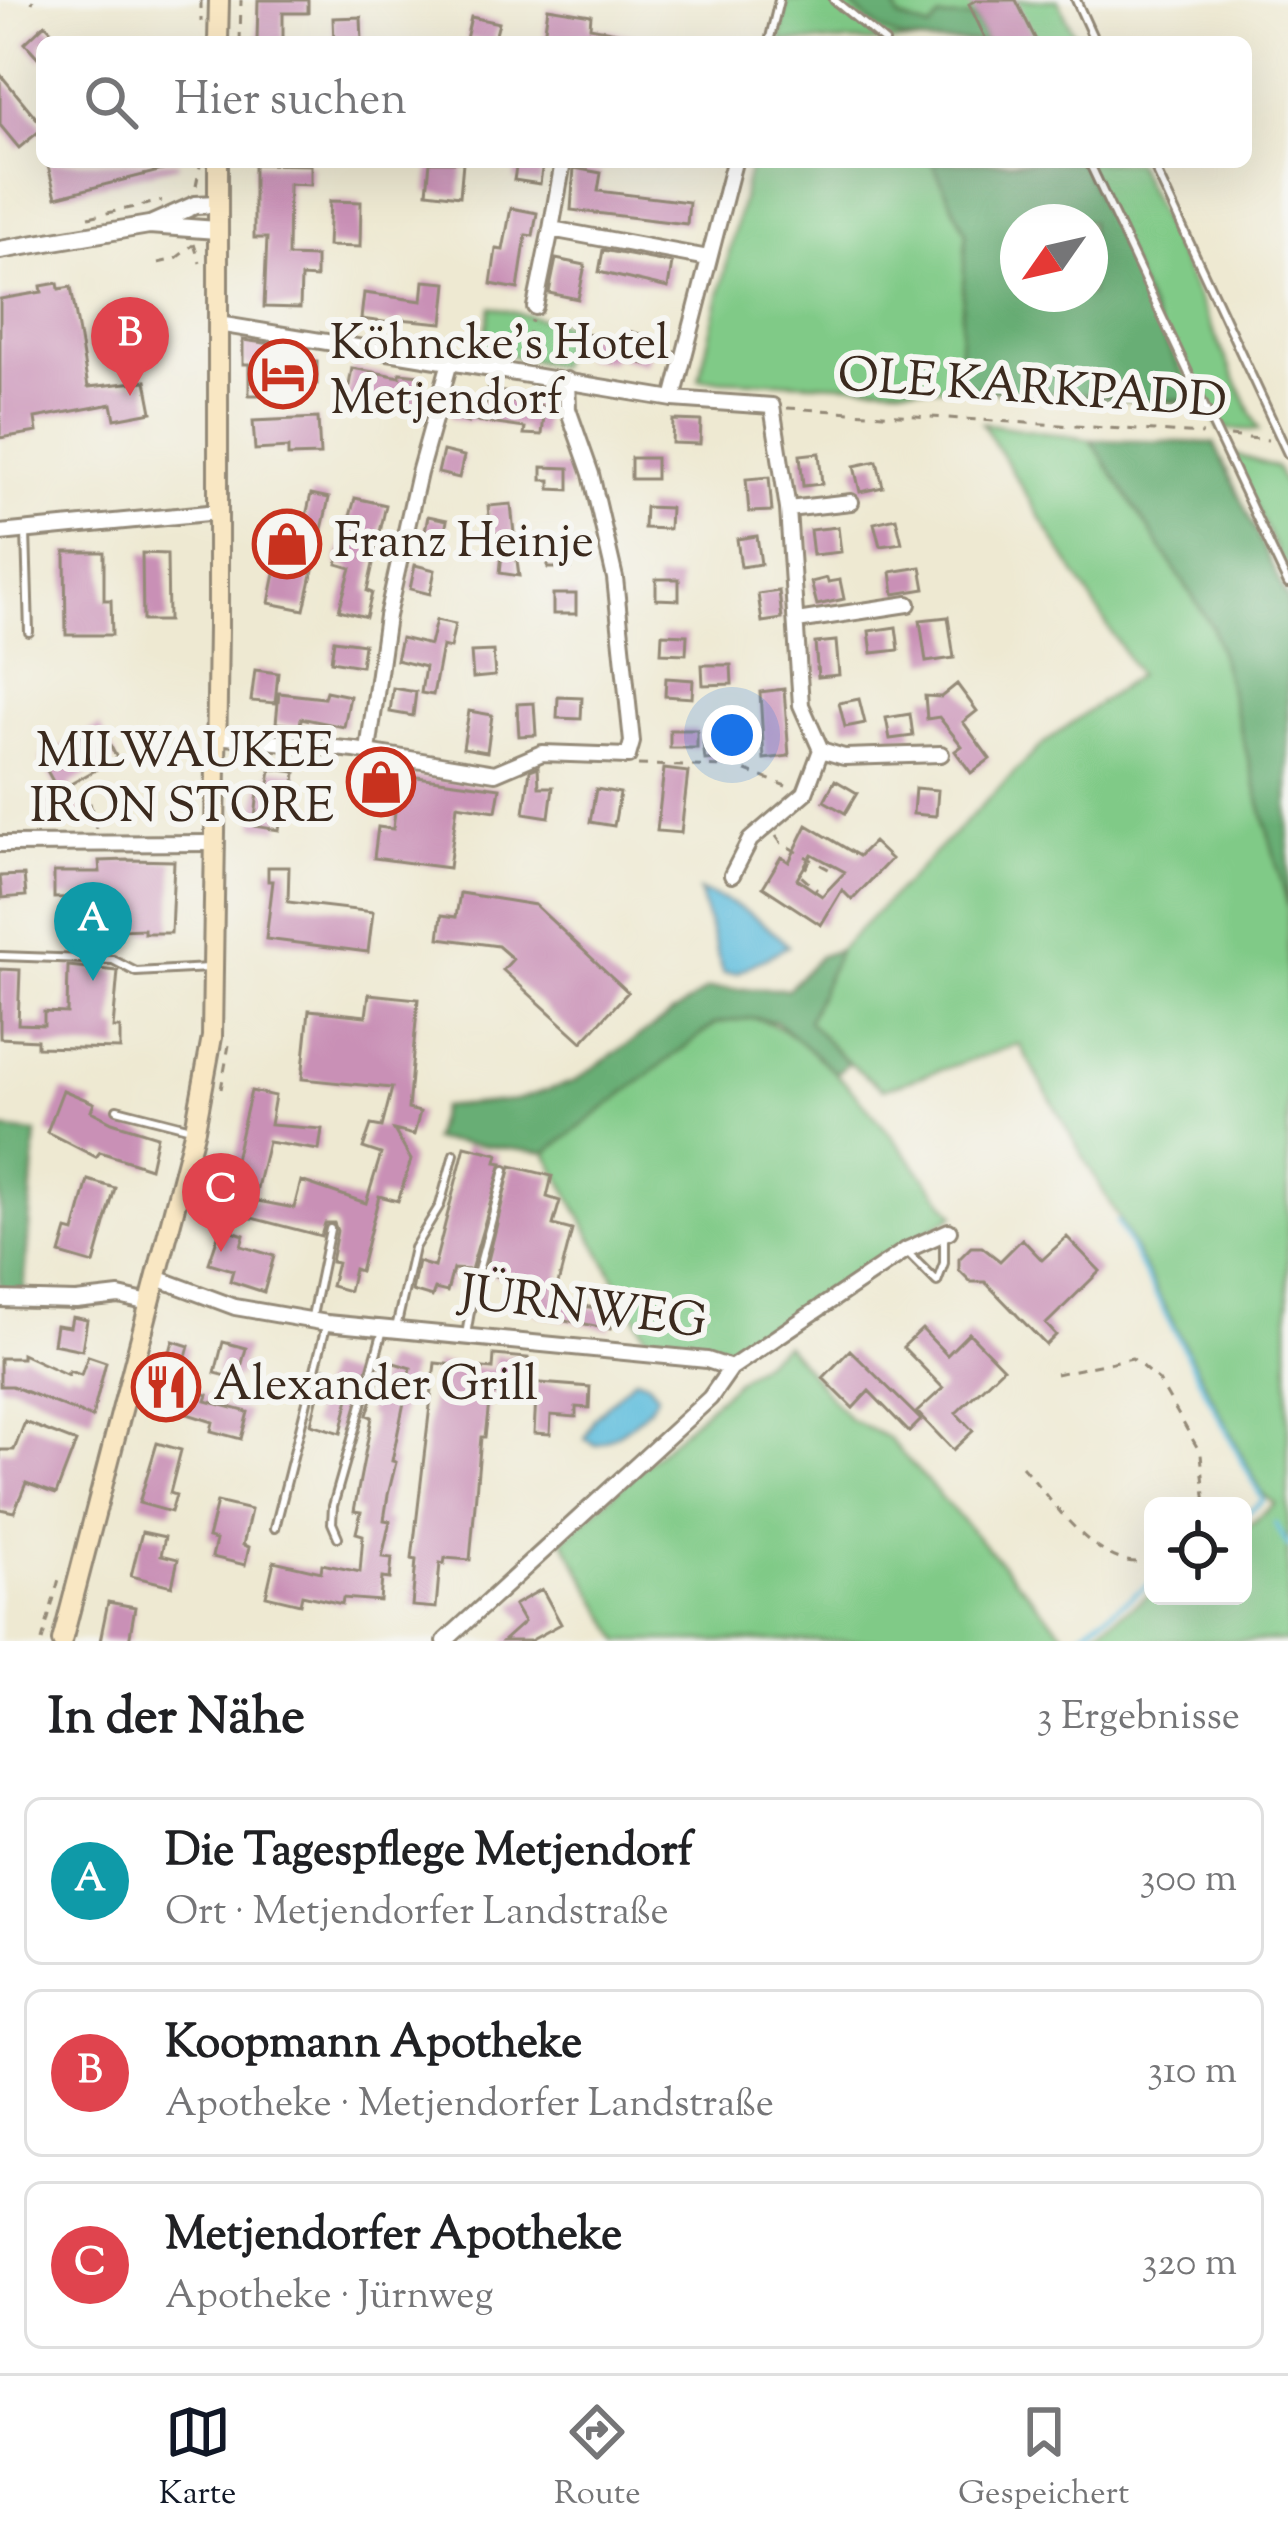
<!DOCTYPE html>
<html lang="de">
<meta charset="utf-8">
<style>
:root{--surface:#fff;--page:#f6f6f6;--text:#202124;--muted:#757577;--line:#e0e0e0;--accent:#111827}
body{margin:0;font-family:"Sorts Mill Goudy",serif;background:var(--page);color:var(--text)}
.controls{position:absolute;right:36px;bottom:36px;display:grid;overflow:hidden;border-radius:18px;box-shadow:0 12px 48px #0002}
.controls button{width:108px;height:108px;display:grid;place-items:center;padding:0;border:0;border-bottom:3px solid var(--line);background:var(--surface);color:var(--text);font:60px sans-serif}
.compass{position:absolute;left:1000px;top:204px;width:108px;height:108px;border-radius:50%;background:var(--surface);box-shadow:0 12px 48px #0002;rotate:236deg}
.you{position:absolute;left:732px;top:735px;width:42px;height:42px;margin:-30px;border:9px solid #fff;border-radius:50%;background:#1a73e8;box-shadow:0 0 0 18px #1a73e833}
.badge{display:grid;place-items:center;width:78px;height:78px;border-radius:50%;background:var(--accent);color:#fff;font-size:39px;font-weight:700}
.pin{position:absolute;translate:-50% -99px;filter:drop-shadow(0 3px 6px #0008)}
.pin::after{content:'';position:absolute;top:63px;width:42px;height:36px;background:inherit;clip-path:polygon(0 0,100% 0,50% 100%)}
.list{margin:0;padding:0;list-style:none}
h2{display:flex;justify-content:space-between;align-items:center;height:156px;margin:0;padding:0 48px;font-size:51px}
h2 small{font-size:39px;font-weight:400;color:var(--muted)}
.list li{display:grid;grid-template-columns:78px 1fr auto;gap:36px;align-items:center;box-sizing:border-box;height:168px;margin:0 24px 24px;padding:0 24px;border:3px solid var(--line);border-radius:18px}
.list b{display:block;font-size:45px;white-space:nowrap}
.list p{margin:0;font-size:39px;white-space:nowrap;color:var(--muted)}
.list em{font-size:39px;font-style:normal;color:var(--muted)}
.icon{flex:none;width:66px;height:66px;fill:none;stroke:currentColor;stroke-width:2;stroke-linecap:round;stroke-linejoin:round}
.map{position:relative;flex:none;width:1288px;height:1641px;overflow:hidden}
.search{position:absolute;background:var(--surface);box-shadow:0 12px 48px #0002;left:36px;right:36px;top:36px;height:132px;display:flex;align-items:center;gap:30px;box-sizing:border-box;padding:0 42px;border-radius:18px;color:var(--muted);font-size:45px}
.sheet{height:732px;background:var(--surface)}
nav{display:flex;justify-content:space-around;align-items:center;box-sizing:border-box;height:168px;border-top:3px solid var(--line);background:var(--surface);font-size:33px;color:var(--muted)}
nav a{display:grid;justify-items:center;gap:6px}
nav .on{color:var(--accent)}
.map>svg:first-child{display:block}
.green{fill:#80ca87;stroke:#5e7a52;stroke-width:3;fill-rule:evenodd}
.forest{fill:#68ae74;stroke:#526c49;stroke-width:3;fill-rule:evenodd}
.water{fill:#5fbddd;stroke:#4d747e;stroke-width:3}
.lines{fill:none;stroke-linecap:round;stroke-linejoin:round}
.stream{stroke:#5fbddd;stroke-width:4.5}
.building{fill:#c990b6;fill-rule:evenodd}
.service-casing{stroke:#948a78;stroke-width:12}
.minor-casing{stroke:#948a78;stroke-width:20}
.tertiary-casing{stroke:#948a78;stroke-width:22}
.secondary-casing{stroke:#948a78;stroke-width:24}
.path{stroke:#948a78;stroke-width:3;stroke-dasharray:9 9;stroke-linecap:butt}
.service{stroke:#fff;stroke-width:6}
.minor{stroke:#fff;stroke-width:14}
.tertiary{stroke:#fff;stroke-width:16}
.secondary{stroke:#f9e7c3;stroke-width:18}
.labels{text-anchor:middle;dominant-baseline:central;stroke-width:12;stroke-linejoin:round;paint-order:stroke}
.poi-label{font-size:48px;fill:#3b2a1e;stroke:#f6f6f2;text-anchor:start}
.street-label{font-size:48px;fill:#3b2a1e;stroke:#f6f6f2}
</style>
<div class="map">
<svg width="1288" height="1641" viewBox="0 0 1288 1641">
<rect width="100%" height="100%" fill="#f6f6f2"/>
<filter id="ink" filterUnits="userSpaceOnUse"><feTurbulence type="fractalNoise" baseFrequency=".00833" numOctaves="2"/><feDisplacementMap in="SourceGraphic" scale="24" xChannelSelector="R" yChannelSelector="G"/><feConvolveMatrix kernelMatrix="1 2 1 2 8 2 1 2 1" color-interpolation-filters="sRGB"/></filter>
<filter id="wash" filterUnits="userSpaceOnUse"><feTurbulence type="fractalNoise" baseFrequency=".004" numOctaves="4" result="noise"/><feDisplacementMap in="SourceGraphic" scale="48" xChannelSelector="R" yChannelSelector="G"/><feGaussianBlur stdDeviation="2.7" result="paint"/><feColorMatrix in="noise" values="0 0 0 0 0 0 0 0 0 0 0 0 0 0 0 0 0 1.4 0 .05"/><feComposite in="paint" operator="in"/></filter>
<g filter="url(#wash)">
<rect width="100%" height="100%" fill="#eee9d2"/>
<!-- green -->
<path class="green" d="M786,0H829L834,5L833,0H1058L1078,42H780Z
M751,162H1135L1259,430L1220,429L1208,406L955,388L699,379ZM1018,222H1090V294H1018Z
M491,307L567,325L558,366L482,349Z
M982,423L1091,440L1213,628L1288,906V1641H1082L1153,1592V1596H1243V1530L1276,1504L1264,1496L1120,1221L1019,1044L883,1089L848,1062L807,1022L839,950L1043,744L1138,675Z
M1230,453L1276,467L1288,493V575Z
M754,1018C820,1032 910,1161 955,1215L733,1348L646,1336L546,1153L716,1023Z
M785,1344L849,1419L888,1438L1071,1641H621L563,1540L738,1380Z"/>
<!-- forest -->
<path class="forest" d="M846,0H893L899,18L930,29L940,18H975L987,42C918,42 899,53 846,0Z
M932,162H1081L1194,401L958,387L966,233ZM1090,222V294H1018V222Z
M1091,440L1214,443L1288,600V906L1213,628Z
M839,950L808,1021L848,1063L836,1073L777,1022L754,1018L716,1023L546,1153L432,1140L441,1107L516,1100L573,1082L708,989H788L820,956Z
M0,1129L36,1133L24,1293L0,1291Z"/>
<!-- water -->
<path class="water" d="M699,891C735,902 762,919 788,946L736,973H723Z
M635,1378L647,1382L657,1394C647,1417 619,1435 596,1445L585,1439L594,1418Z"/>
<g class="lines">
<!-- stream -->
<path class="stream" d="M1117,1222L1263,1501L1243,1516
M1275,1523L1288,1546
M1076,1637L1153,1581"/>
</g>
<g id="blocks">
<!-- building -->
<path class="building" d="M258,0H308V13H283V42H257Z
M976,0H1016L1037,42H987L969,4Z
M548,8L591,15L590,27L637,36V42H580L544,36Z
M361,17L362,42H334L333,18Z
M471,17L499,23L494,42L466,39Z
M45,24L62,42H42V62L25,43Z
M0,74L42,125V129L19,148L0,125Z
M47,162H178L179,166L56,197Z
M430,162H463L460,196L427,192Z
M517,162H543L540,184L514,180Z
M254,164L311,165V185L289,184L288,256L316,257V278L301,277L300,308L264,307L267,238H254Z
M574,168L601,173L598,191L689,202L687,224L571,210Z
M330,201L361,202L360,247L328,246Z
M511,208L537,213L533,236L526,235L518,289L491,284L496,249L503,250Z
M603,250L672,263L668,288L599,272Z
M556,259L585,265L578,299L549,293Z
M424,281L447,283L443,323L400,319L399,324L361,319L364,293L422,301Z
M58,283L59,289L71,287L88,387L146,381L152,412L115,419L112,404L35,418L37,432L0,438V299L42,292L41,286Z
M628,331L653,337L646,364L613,356L612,362L582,358L586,334L626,340Z
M243,340L279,345V362L317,361V384L283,385V395H249V364H243Z
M352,368L400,377V373L420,375L416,405L379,400L377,409L346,403Z
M488,389L509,393L508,401L545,406L542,435L524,434L525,428L469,420L468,423L450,417L457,394L486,404Z
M318,418L320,455L288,456V448L255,450L253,421Z
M673,420L701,421L700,444L672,443Z
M443,451L464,456L459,478L438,473Z
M819,453L822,484L803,486L800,455Z
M631,458H656V479H631Z
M877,461L883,487L860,492L854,466Z
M542,467L569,468V490L550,489V480H542Z
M769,477L772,511L749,512L746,479Z
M311,494L329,498L304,610L269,603L283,534L292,536L294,529L304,525Z
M355,498L386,505L367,591L372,593L366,617L339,610L351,568L337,564Z
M511,504L516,553L519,576L500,573L504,533L491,534L488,506Z
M645,507L670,508L669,529L644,528Z
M428,516L447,520L443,544L423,541Z
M896,518L902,543L880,546L874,523Z
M838,527L841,552L813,555L810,530Z
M757,536L761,564L741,567L737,539Z
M548,548L571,549V568H548Z
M65,552H104V600H111L112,635H66Z
M142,553L167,554L168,621H143Z
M415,565L435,570L430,594L410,589Z
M921,567L925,589L894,594L891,572Z
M827,578L828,582L840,580L844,599L817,605L811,582Z
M656,579H679V600L656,599Z
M779,591L782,619L762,622L758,594Z
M553,594H576V614H553Z
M948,617L954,658L926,662L920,620Z
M436,620L455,624L450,648L442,646L433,695L421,693L425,667L396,660L401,638L430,645Z
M896,627L899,650L872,653L869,631Z
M662,634L687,635L686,654L661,653Z
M334,640L364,644L361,666L331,661Z
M836,641L839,675L818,677L815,643Z
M493,651L495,676L473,678L471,652Z
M702,665H731L732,684L703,685Z
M255,670L278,673L275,703L251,701Z
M666,678L693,680L692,698L665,696Z
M957,684L977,711L963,722L990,759L971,773L955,751L962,746L939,717L927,719L925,696L941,697Z
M393,688L416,692L413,716L390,712Z
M784,689L789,756L764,759L760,692Z
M326,691L350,696L344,727L301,718L300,726L276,723L279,693L324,698Z
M558,697L582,698L581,719L557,718Z
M859,699L865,723L845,727L839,703Z
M534,703L536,735L519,736L517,704Z
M469,711L492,715L487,752L463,748Z
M910,714L913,736L890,739L886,718Z
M100,726L117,758L69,785L83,819L71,824L66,811L45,820L39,803L60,794L40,758Z
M670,730H697V748H670Z
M730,739L732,758L705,760L703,742Z
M538,767L539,787H553L549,817L524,813L530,770Z
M271,769L296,772L293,803L283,802L279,830L254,826L259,784L269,785Z
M664,769L688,772L681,833L657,831Z
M364,770L500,788L496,811L457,805L449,868L374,858L378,827L393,829L397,794L362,789Z
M835,780L857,793L845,813L824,801Z
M915,788L938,790L936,816L913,814Z
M596,789L620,793L614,826L590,822Z
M807,825L859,856L873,842L891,859L852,900L842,890L821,925L763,887L781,857L789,862ZM812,854L845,872L822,896L797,879Z
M129,860L174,861L171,933H144V929L93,931L92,897L54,898V872H100L99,861Z
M268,867H289L288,902L373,912L368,952L266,939L273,881H268Z
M24,875L26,896L2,898L0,876Z
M460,893L535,905L628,992L582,1042L503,970L513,959L498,946L439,938L442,915L456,917Z
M68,966L118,971L113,1028H120V1049L37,1047V1040L0,1038V969L20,970L18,1024L44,1025V1012L67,1013Z
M369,994L418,999L408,1109L420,1112L414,1135L394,1130L411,1160L398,1201L379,1196L360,1271L354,1269L349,1291L331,1286L337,1263L331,1262L337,1231L334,1223H325L321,1236L244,1216L247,1199L294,1208L301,1181L366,1203L381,1154L363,1148L371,1125L382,1127L392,1088L302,1079L309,1010L366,1016Z
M63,1090L94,1103L91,1111L112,1122L157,1136L150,1168L100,1152L96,1157L47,1132Z
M251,1091L275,1096L270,1125L322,1129L319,1150L268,1142L256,1192L229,1185Z
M465,1146L498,1154L496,1162L502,1163L471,1270L453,1269L447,1292L435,1289L432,1297L412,1291L418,1262L434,1267Z
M511,1166L552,1176L547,1197L560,1201L553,1225L572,1230L555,1296L568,1299L567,1304L612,1310L610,1329L535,1314L541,1288L485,1273Z
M88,1180L115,1188L94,1264L60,1254L67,1230L74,1232Z
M221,1227L244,1235L241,1246L274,1256L264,1292L230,1281L233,1270L209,1263Z
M1067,1237L1100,1271L1046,1324L1056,1335L1046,1345L985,1282H971L959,1270V1259L971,1247H982L1000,1261L1022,1239L1042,1260Z
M72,1317L87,1320L82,1350L53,1344L56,1325L70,1327Z
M922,1329L947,1355L969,1333L1003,1368L956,1413L973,1431L953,1450L917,1412L943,1388L903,1347Z
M173,1341L189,1346L178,1386L208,1395L206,1401L248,1412L241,1439L211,1431L213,1422L181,1412L185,1399L159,1392Z
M223,1342L246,1348L238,1379L215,1373Z
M850,1350L921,1420L909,1432L869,1391L853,1408L823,1378Z
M22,1354L68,1375L69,1371L81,1375L88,1356L106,1362L92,1418L12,1386H0V1358H22Z
M494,1355L528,1358L527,1382L590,1387L589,1408L576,1407V1417L551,1415L550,1434L534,1433L536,1397L490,1394L485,1437H481L470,1560L445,1558L444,1564L440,1563L436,1608L412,1606L416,1560L412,1559L435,1363L493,1369Z
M384,1360L411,1368L392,1461L396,1462L388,1495L384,1520L390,1521L382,1557L392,1558L390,1579L382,1578L380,1601L343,1598L342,1604L302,1595L300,1604L266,1596L274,1561L321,1572L322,1564L360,1572L363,1535L356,1533L361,1512L354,1511L372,1417L367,1415Z
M325,1368L354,1376L341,1433L311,1424Z
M25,1422L76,1442L56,1494L26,1483L14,1512L0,1509V1450H14Z
M157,1443L181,1450L170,1493L176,1495L171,1512L139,1503Z
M217,1502L251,1510L243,1545L249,1547L245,1565L212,1557L216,1540L208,1538Z
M142,1532L165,1537L161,1555L178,1559L172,1586L131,1576Z
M542,1589L561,1624L530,1641H503L524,1622L514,1605Z
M108,1602L135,1607L129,1641H100Z"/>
</g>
</g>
<g filter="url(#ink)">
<use href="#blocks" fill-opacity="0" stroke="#948a78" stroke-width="3"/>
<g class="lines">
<defs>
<path id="service" d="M834,0L885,42
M1076,0L1095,42
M769,42L779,0
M1089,162L1288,584
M1152,162L1288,454
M26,532L29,632
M0,956L113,960L136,972L209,968
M117,1109L191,1128
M907,1252L937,1282L944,1263V1237
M312,1316L330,1229
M396,1328L414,1248L440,1205L454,1154
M466,1335L475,1282L505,1170
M275,1528L326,1326
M338,1537L332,1523L333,1506L383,1330"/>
<path id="minor" d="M563,162L551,229L708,258
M535,307L551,229
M218,324L673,399L772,406L788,509L801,705L821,750L805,793L750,840L732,875
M673,399L734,162
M788,509L851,502
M0,533L218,512
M797,621L908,604
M216,736L355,750L495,773L542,753L628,756L632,742L615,578L591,474L568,409L567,380
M821,750L844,757L941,754
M368,751L387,616L419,473L450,362
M0,844L215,843
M157,1278L235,1307L327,1323L707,1360L731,1368L906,1250L949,1231
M0,1299L76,1301L119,1296L149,1303
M445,1641L710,1398L731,1368"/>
<path id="tertiary" d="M150,225L195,205L217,204
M0,250L149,225L217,230"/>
<path id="secondary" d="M218,42L219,0
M62,1641L195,1129L212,1037L218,628V162"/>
</defs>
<!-- service casing -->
<use href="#service" class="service-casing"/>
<!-- minor casing -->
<use href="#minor" class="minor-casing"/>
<!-- tertiary casing -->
<use href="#tertiary" class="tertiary-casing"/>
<!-- secondary casing -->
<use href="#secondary" class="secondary-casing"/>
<!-- path -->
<path class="path" d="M201,0V22
M32,3L33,0
M240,42L241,0
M196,186L200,166
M89,217L162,201
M194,244L200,263
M158,263L175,259L193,245
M524,358L532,320
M787,408L1203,434
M1230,436L1268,440
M638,765L736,767L786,786
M86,785L96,829
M776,836L781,843L832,871
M810,861L801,876L817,890
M221,1089L229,1045
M1056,1374L1132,1358L1159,1381L1201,1454L1206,1506
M1022,1466C1052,1500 1102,1578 1153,1559
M42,1641L59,1579"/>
<!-- service -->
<use href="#service" class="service"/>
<!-- minor -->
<use href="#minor" class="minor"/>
<!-- tertiary -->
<use href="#tertiary" class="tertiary"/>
<!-- secondary -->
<use href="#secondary" class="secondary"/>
</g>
</g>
<!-- icons -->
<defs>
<symbol id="hotel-ring" viewBox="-11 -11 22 22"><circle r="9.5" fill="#f6f6f2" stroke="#c8321e" stroke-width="1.5"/><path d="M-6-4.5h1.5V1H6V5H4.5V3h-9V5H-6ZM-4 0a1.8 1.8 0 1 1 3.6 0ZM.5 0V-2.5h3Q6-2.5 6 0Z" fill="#c8321e"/></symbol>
<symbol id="shop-ring" viewBox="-11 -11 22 22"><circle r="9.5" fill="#f6f6f2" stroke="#c8321e" stroke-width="1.5"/><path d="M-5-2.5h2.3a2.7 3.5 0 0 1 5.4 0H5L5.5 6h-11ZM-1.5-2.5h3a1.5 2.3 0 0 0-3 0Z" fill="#c8321e"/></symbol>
<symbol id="restaurant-ring" viewBox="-11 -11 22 22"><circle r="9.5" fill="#f6f6f2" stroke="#c8321e" stroke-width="1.5"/><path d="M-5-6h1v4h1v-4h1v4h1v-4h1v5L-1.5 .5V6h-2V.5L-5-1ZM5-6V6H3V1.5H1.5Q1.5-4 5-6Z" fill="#c8321e"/></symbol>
</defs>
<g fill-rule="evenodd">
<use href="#hotel-ring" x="245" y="336" width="76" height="76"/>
<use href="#shop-ring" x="249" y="506" width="76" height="76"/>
<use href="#shop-ring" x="343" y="744" width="76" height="76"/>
<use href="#restaurant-ring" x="128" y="1349" width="76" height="76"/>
</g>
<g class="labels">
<!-- poi labels -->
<g class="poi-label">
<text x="330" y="346">Köhncke's Hotel<tspan x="330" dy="55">Metjendorf</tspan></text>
<text x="334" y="544">Franz Heinje</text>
<text x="334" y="754" text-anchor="end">MILWAUKEE<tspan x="334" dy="55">IRON STORE</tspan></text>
<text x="213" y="1387">Alexander Grill</text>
</g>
<!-- street labels -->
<g class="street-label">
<text transform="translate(1032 391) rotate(4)">OLE KARKPADD</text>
<text transform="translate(583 1310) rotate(7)">JÜRNWEG</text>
</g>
</g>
</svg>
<div class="controls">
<button><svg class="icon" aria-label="locate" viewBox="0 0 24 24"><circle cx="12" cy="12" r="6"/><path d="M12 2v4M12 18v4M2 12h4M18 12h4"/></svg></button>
</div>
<svg class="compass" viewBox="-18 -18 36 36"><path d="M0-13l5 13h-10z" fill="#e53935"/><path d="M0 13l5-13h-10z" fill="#757577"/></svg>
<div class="you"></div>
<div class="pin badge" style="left:93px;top:981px;background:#0f9aa8">A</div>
<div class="pin badge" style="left:130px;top:396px;background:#e0444e">B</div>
<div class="pin badge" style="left:221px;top:1252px;background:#e0444e">C</div>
<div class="search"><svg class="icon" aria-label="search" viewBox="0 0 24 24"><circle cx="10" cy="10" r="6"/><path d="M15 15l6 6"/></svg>Hier suchen</div>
</div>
<section class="sheet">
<h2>In der Nähe<small>3 Ergebnisse</small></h2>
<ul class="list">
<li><span class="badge" style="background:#0f9aa8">A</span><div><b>Die Tagespflege Metjendorf</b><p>Ort · Metjendorfer Landstraße</p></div><em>300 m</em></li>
<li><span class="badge" style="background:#e0444e">B</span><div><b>Koopmann Apotheke</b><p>Apotheke · Metjendorfer Landstraße</p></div><em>310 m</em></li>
<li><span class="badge" style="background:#e0444e">C</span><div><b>Metjendorfer Apotheke</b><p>Apotheke · Jürnweg</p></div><em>320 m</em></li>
</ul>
</section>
<nav>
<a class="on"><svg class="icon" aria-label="map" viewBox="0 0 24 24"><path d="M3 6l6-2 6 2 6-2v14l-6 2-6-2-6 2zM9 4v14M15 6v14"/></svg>Karte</a>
<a><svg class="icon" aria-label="directions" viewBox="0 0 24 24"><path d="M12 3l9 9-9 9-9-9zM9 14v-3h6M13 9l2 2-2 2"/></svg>Route</a>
<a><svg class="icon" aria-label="saved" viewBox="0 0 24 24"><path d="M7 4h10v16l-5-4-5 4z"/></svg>Gespeichert</a>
</nav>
